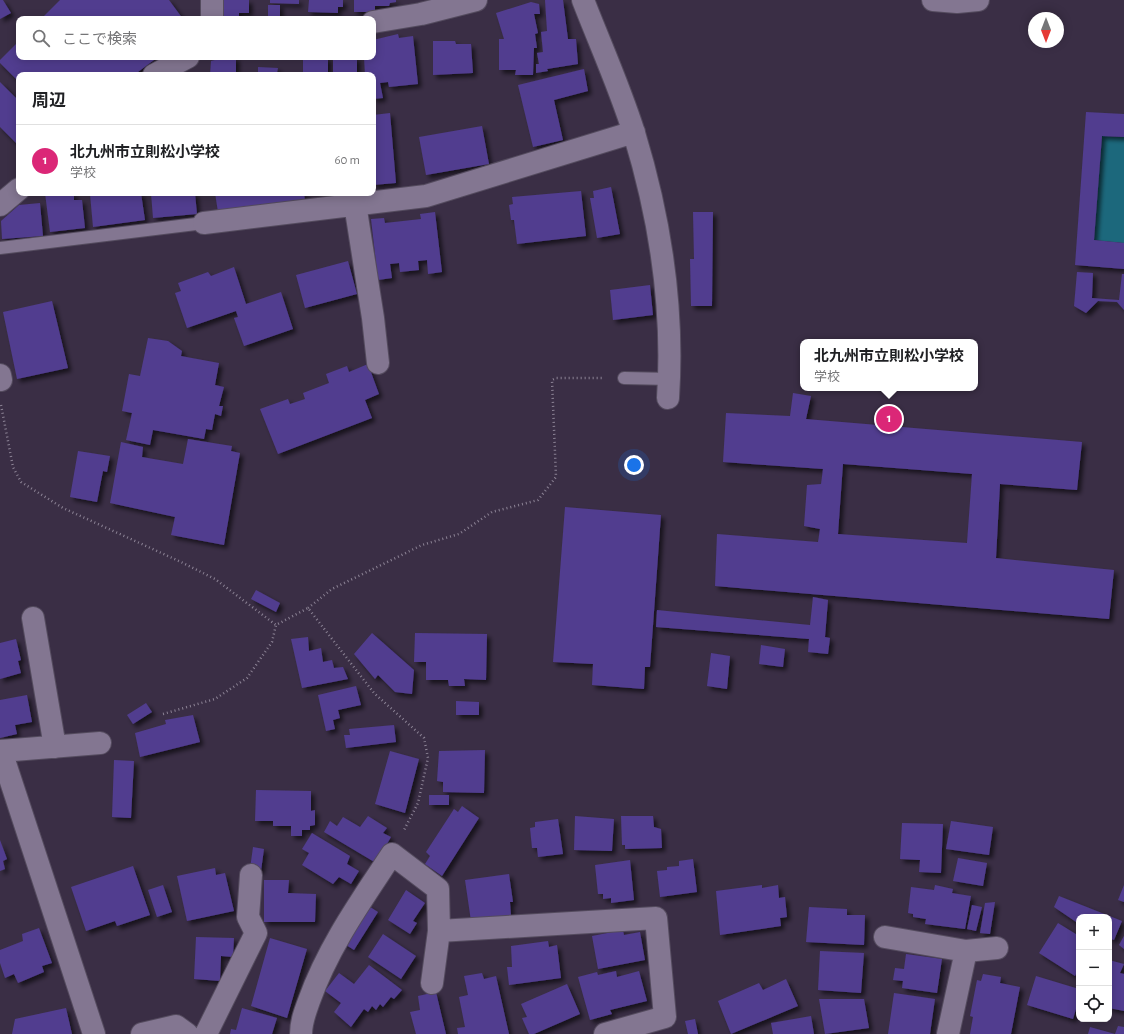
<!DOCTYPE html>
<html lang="ja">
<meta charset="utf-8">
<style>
:root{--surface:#fff;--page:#f6f6f6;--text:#202124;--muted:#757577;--line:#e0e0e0;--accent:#db2777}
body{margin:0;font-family:"Alegreya Sans","Noto Sans JP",sans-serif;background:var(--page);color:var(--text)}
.controls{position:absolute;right:12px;bottom:12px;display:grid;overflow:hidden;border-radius:8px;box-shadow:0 2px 10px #0003}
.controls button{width:36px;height:36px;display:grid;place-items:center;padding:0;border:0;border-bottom:1px solid var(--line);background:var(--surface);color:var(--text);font:20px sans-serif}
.compass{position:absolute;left:1028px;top:12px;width:36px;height:36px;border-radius:50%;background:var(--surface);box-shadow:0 2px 10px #0003;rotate:180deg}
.you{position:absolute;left:634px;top:465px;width:14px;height:14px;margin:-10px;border:3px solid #fff;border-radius:50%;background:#1a73e8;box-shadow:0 0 0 6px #1a73e833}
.badge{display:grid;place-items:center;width:26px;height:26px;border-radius:50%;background:var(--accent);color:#fff;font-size:13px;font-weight:700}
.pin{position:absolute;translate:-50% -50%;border:2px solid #fff;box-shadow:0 1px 4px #0006}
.popup{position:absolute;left:800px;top:339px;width:178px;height:52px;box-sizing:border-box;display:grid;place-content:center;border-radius:8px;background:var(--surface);filter:drop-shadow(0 1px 3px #0005);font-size:13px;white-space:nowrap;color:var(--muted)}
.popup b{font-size:15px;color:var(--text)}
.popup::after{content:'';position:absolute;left:50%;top:100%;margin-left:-8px;border:8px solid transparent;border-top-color:var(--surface)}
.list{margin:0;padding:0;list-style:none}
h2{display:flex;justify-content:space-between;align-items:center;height:52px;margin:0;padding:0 16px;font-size:17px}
h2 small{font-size:13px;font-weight:400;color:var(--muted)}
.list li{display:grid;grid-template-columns:26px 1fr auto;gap:12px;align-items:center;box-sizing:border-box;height:72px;padding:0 16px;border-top:1px solid var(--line)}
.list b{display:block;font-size:15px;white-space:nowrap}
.list p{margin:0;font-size:13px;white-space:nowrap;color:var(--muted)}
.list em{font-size:13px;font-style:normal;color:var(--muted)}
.icon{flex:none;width:22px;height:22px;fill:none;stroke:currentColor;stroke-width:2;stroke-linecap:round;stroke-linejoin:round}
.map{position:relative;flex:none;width:1124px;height:1034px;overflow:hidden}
.search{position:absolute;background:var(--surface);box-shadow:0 2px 10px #0003;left:16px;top:16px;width:360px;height:44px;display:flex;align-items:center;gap:10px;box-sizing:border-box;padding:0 14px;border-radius:8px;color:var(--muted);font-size:15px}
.panel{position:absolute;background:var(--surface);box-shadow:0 2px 10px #0003;left:16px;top:72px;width:360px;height:124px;border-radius:8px}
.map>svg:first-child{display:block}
.water{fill:#1c687c}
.building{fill:#513d8f;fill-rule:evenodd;filter:url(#shadow)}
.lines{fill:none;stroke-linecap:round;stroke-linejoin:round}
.service-casing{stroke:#544b5e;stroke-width:14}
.minor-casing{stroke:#544b5e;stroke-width:24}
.path{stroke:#8c8395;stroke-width:2.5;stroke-dasharray:1 3;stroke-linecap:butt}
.service{stroke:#837691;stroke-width:12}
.minor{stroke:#837691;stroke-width:22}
</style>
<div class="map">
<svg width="1124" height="1034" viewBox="0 0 1124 1034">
<defs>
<filter id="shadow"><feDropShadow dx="3.5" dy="3.5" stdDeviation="2" flood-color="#0009"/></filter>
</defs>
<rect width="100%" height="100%" fill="#3a2e45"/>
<!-- water -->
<path class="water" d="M1102,136L1124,137V243L1094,240Z"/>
<!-- building -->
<path class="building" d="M0,0H3L11,13L0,19Z
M60,0H169L183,19H41Z
M224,0H249V13H239V19H223Z
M270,0H299V4L270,3Z
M309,0H343V7H338V13L308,12Z
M354,0H396V2L390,3L389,6H375V12H354Z
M545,0H563L568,39H576L578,64L547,69L548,71L536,73V64H539L537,53L543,52L541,32L547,31Z
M531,2L539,4L540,14H534L538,33L535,34L537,48H534L533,75H515L516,70H499V39H504L496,13Z
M268,5H280V19H268Z
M398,34L399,38L413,36L418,84L389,87L388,82L380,83L383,98L373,99V75H365L364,57H373V40Z
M19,41V57H158L134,75H19V82L0,63V60Z
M433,41H455L456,44H471L473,73L433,75Z
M226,57H236V75H210L211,61Z
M303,57H328V75H303Z
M333,57H357V75H333Z
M258,67L278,68L277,73L288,75H258Z
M584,69L588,91L554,100L563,140L533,147L518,85Z
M0,82L19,101V146L0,127Z
M1086,112L1124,114V137L1102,136L1094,240L1124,243V269L1075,265Z
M390,113L396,183L373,185V115Z
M482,126L489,164L426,175L419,137Z
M611,187L620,234L597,238L590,198H594L593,191Z
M581,191L586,236L517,244L514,220H511L509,205L513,204L512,197Z
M45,193H74V200H82L85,228L50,232Z
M97,193H141L145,220L93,227L90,194Z
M151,193H195L197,214L153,218Z
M215,193H304L305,201L218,212Z
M40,203L43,236L2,239L1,221L19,205Z
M435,212L442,272L428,274L427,260L418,261L419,270L400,272L399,263L390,264L392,278L378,280L371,219L384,218L385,223L421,219L420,214Z
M693,212H713L712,306H691L690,259H694Z
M348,261L357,294L305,308L296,275Z
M234,267L246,304L281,292L293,329L244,346L234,318L238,317L236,311L187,328L175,293L181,291L178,283L208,272L211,276Z
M1077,272L1093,273L1092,298L1119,300L1122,274H1124V310L1117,302L1098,301L1086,313L1074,306Z
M650,285L653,315L613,320L610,290Z
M52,301L68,368L17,379L3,312Z
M148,338L168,341L182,351L181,356L219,363L215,385L224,387L219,406H223L221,416L215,414L212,430L206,429L204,439L153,430L150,445L126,440L132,413L122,411L129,374L140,376Z
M368,364L379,394L365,400L372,418L278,454L260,409L288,399L290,404L305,399L303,393L329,383L326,374L347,366L349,372Z
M793,393L811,396L806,419L1082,442L1077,490L1000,484L996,558L1114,570L1109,619L715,586L717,534L818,542L820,529L804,526L807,485L821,484L823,469L723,462L726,413L790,416ZM843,464L972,474L967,543L838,534Z
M188,439L232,446L231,451L240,453L224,545L171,535L175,517L110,503L121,442L143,447L142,457L183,464Z
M78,451L110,456L107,472L103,471L97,502L70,497Z
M565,507L661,515L650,667H645L644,689L592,685L593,664L553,662Z
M256,590L280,603L276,612L251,599Z
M813,597L828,600L825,637L830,638L828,654L808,652L809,639L656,627L657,610L810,625Z
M372,633L414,670L412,694L395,692L378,675L375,679L354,654Z
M415,633L487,634L486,680L464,679L465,686H449L448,680H426V662H414Z
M308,637L309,651L321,648L323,662L332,660L334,668L343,667L348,679L302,688L291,639Z
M16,639L21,660L18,661L21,673L0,679V643Z
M761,645L785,649L783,667L759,664Z
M711,653L730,656L727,689L707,686Z
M356,686L361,705L338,710L340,718L333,720L335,729L326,731L318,695Z
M27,695L32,722L15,725L17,734L0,738V700Z
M456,701L479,702V715H456Z
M146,703L152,712L133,724L127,715Z
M193,715L200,742L140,757L135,733L166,724L165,720Z
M394,725L396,742L346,748L344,735H350L349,729Z
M485,750L484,793L443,792V782L437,781L439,751Z
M390,751L419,759L405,813L375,804Z
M114,760L134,761L131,818L112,817Z
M256,790L311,791V811L315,810V825L310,826V830H302V836H291V826H273V821H255Z
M429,795H449V805H429Z
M462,806L479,818L442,876L425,864L430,856L426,852L454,809L458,812Z
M368,816L387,828L383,833L391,837L376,863L324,832L330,821L337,826L343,817L360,827Z
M575,816L614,819L612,851L574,850Z
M621,816H653L654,827L661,829L662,848L625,849V845H622Z
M558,819L563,854L538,857L537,848H532L530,828L535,827V822Z
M951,821L993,827L989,855L946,849Z
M902,823L943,824L941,873L919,872L920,860L900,859Z
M312,833L350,856L347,864L359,871L351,884L339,877L333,884L302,865L309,853L302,849Z
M0,840L7,859L3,861L5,869L0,871Z
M253,847L264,849L261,871L250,869Z
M958,858L987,863L983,886L953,881Z
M693,859L697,892L660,897L657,871L667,870V867L679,866V861Z
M630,860L634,900L611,903V898L603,899V894H598L595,865Z
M133,866L150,915L117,926L115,921L86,931L71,887Z
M215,868L216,875L225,873L234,911L187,921L177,876Z
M509,874L513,902H510L511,916L471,921L465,880Z
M264,880H289L288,893L316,894L315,922H264Z
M163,885L172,912L157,917L148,890Z
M762,885V888L778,885L779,898L785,897L787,917L780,918L781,926L720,935L716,891Z
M935,885L953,889L952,893L971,896L965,929L925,924L926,919L913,917V914L908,913L911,887L934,890Z
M1124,885V902L1118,900Z
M406,890L425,903L413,921L417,923L410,934L388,920Z
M1059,896L1122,921L1114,940L1109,938V917H1079V924L1054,907Z
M995,902L990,934L980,933L985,903Z
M367,905L378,912L354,950L338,940Z
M972,905L982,907L976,931L967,929Z
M809,907L847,909V915H865L864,945L806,942Z
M1058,923L1079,936V968L1075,976L1039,953Z
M39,928L52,963L42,966L44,972L18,983L14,974L5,978L0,963V950L23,941L22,934Z
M623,930L624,935L640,932L645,960L598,969L592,936Z
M383,934L416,956L401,979L368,957Z
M1124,936V949L1119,945Z
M196,937L234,938L233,957L221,956L220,981L194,979Z
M270,938L307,949L287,1018L251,1006Z
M548,941L549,947L557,945L561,978L509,985L507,967H512L511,946Z
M820,951L864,953L861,993L818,990Z
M906,954L942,959L937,993L902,988L903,981L893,980L895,968L904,969Z
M1109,960L1124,964L1120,973L1124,974V1011L1109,1008Z
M369,965L402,990L394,999L391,997L383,1007L380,1004L376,1010L372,1006L368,1012L364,1009L351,1027L334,1012L341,1003L325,991L339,973L354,984Z
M616,971L617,977L639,971L647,1001L610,1010L612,1014L590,1020L578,977L597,972L598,975Z
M482,973L484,979L496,976L509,1034H458L457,1028L465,1027L459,997L468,995L464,976Z
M983,974L1001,977L1000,983L1020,987L1011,1034H970L973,1017L970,1016L977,980L981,981Z
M1036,976L1079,989V999L1073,1019L1027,1005Z
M786,979L798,1006L731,1034L718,1001L759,983L763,990Z
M567,984L580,1014L534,1034H529L522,1018L527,1017L521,1004Z
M436,992L446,1034H416L410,1012L420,1010L418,996Z
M894,993L935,999L930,1034H888Z
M819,999H864L869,1028L825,1034Z
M66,1008L72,1034H12L15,1019Z
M242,1008L277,1018L272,1034H230L231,1029L236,1030Z
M811,1016L814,1034H773L771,1023Z
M695,1019L698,1034H688L685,1021Z
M1118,1026L1124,1027V1034H1115Z
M1090,1027L1115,1034H1088Z"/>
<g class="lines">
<defs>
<path id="service" d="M0,248L204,223
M624,378L670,379"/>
<path id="minor" d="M583,0C600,44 620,88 634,133C660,218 674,308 668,398
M933,0L957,2L978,0
M212,19V0
M373,22L421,14L476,0
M154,75L188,57
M355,204L373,318L378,363
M0,205L19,189
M204,223L426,196L634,132
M0,375L1,380
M33,618L55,747
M1,751L100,743
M0,752L1,751L94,1034
M885,937L966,951L997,948
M432,983L439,931
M142,1034L176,1026L187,1034
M206,1034L256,933L248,917L251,875
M301,1034C301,1022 305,1012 309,1001C328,947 361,901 392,854L438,889L439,931L656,918L665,1017L605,1034
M948,1034L966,951"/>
</defs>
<!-- service casing -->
<use href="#service" class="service-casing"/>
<!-- minor casing -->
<use href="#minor" class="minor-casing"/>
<!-- path -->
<path class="path" d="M1,405L13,467L21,482L63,508L181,562L215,579L276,625
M308,608L332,589L422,545L459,534L492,512L538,500L556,477L552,380L556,378H603
M163,714L215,699L247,678L272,642L276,625L308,608L374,693L424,738L428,758L418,803L403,832"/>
<!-- service -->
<use href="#service" class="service"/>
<!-- minor -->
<use href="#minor" class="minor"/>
</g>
</svg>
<div class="controls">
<button>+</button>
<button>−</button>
<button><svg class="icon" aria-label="locate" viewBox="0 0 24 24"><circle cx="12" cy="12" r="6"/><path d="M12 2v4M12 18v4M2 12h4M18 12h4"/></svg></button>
</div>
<svg class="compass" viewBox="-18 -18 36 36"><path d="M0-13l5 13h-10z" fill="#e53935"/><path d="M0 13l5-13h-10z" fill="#757577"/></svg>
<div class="you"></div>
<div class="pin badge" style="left:889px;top:419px">1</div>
<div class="popup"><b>北九州市立則松小学校</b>学校</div>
<div class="search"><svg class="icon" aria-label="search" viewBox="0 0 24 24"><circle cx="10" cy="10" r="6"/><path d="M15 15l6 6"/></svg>ここで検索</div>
<section class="panel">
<h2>周辺<small></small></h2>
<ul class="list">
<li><span class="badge">1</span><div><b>北九州市立則松小学校</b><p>学校</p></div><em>60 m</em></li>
</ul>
</section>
</div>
